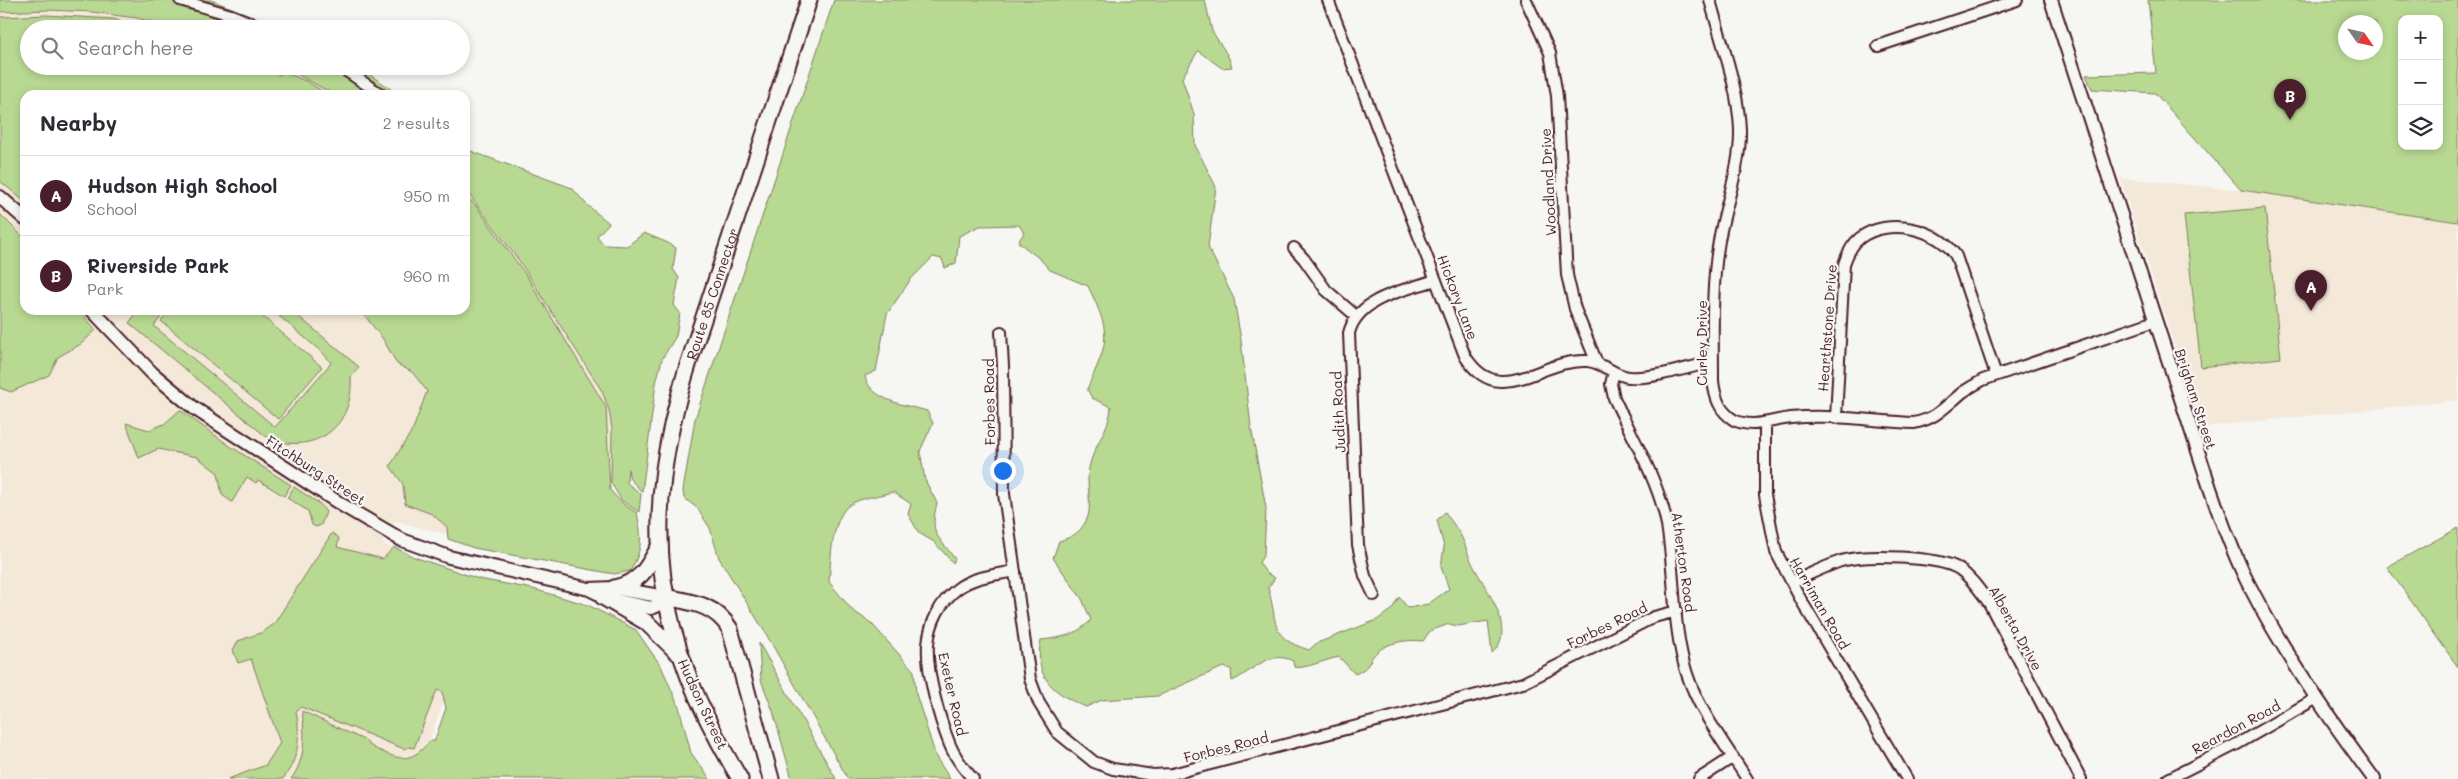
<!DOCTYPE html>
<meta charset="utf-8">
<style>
:root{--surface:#fff;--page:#f7f7f7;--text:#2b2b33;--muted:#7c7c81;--line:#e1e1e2;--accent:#4a1f2b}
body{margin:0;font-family:Mali,sans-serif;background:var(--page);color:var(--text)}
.controls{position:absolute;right:15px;top:15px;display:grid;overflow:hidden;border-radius:10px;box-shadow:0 2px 8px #0003}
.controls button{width:45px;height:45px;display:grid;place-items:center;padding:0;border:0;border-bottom:1px solid var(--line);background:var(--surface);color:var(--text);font:25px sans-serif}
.compass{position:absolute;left:2338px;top:15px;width:45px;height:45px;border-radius:50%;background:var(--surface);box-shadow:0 2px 8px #0003;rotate:124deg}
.you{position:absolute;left:1002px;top:470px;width:18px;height:18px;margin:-12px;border:4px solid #fff;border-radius:50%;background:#1a73e8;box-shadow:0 0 0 8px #1a73e833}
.badge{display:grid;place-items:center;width:32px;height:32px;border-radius:50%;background:var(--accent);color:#fff;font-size:16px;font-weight:700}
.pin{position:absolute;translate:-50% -41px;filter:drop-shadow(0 1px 2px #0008)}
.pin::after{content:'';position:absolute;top:26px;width:18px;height:15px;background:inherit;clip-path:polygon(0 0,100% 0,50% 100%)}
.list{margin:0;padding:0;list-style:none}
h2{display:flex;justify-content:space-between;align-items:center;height:65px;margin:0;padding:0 20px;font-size:21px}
h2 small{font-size:16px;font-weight:400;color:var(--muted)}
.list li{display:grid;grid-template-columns:32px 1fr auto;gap:15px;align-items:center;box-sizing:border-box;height:80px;padding:0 20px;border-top:1px solid var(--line)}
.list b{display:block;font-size:19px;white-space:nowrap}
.list p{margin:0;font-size:16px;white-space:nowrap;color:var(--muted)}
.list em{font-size:16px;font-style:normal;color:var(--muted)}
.icon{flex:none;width:28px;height:28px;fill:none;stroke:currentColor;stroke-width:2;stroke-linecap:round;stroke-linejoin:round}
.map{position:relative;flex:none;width:2458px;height:779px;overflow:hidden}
.search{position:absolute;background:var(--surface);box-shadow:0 2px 8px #0003;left:20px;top:20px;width:450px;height:55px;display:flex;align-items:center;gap:12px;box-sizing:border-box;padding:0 18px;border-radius:28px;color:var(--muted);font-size:19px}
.panel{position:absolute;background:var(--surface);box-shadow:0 2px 8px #0003;left:20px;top:90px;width:450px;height:225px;border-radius:15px}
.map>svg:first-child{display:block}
.built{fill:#f4e8d9}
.green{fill:#b8d992;stroke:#817c5e;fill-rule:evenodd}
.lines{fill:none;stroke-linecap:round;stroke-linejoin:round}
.minor-casing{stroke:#4a1f2b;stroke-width:14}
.tertiary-casing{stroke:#4a1f2b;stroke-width:16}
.primary-casing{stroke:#4a1f2b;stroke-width:19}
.minor{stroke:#f6f6f2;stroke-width:10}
.tertiary{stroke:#f6f6f2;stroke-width:12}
.primary{stroke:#f6f6f2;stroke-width:15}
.labels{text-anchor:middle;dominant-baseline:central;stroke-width:4.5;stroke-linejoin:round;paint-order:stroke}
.street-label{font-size:14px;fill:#4a1f2b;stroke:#f6f6f2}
</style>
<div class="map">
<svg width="2458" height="779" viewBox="0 0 2458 779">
<rect width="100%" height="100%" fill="#f6f6f2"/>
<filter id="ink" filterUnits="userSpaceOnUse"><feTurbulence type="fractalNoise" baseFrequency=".02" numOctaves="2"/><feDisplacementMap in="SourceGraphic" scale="10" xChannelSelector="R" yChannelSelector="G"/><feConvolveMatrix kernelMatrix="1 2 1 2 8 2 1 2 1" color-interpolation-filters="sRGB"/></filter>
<g filter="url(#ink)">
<!-- built -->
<path class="built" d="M48,10L112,15L182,29H29V66H282L335,95H25V310H465V189L520,262L602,391L609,410L612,429L611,483L564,565L395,521L382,542L423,569L481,603L426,749L456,779H0V12Z
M2120,178L2241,190L2458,222V400L2201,427Z"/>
<!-- green -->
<path class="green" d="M0,0H211L286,29H182L136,18L91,12L48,10L0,12Z
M834,0H1205L1212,31L1228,56L1232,67L1222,68L1198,51L1182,78L1194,114L1195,145L1216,187L1208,247L1234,299L1241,340L1251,427L1266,508L1264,555L1259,562L1266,573L1275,578L1268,588C1279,623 1267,637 1309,650L1317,643L1377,620L1392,609L1399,597L1408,608L1428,604L1449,589L1441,567L1444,547L1437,520L1445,512C1451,521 1458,529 1462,538C1466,546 1468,555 1472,563C1483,586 1519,630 1492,653L1488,621L1458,626L1449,624L1430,631L1423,641C1409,639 1388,642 1377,652C1367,661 1372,667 1355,674L1339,657C1327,659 1303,670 1294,667L1293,661C1268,649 1253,672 1232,681L1231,669L1223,667L1158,696L1102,700L1086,707C1054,694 1033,677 1041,640C1061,638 1077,635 1091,620L1082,599L1053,558L1059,541C1072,537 1079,534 1086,521C1094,507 1085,484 1089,468C1093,446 1110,429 1111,407L1092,398L1087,389C1109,340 1112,336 1088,286L1050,270L1040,259L1018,242L1024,233L1019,225L980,226L959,236L956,263L945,268L942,259L933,257L911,279L887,314L876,371L865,376C870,401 907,405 927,411L933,423L920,451L925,480L937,503C929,535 938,535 955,559L953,563L934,542L919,533L908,514L911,504L893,492C882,495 860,498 851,504C831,516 831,560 829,582L852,610L871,623L914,671L916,694L936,757L950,779H848L765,632L719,558L710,528L697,508L684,498L683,490L695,419Z
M2148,0H2458V222L2241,190L2155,93L2092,89L2086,75L2156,73ZM2402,19H2439V146H2402ZM2346,22H2376V52H2346Z
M46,15L113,19L152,29H29V66H265L279,75L284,72L308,82L328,95H25V202L0,181V17Z
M282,66H356L387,86L397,95H335Z
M465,149L572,188L587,205L609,223L597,236L604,245L627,246L644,233L668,243L676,248L673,269L679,278L674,305L680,313L676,336L662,359L656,383L642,492L630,479L628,469L627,483L641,494L639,512L622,501L611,483L612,429L609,410L602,391L520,262L465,189Z
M465,195L476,206L526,275L606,407L610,490L623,504L637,513C642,536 643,550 630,571L614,574L474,548L448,539L447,527L432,514L405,504L403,484L390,466L413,429L427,391L412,372L397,364L383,339L365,316L351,310H465Z
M2265,208L2281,358L2201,367L2184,215Z
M0,214L25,239V310H79L96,330L81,344L58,357L49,375L11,392L0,388Z
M133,310H166L154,326L275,427L331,363L324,354L272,310H291L359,367L351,377C354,427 316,455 269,439L129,323L135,315Z
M170,310H255L322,367L278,419L161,321Z
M180,410L230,446L291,485L284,496L258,480L256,483L247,477L232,502L222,495L218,473L197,457L158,449L139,458L126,423L149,430L164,424Z
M294,487L320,504L326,512L321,525L316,527L312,525L308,511L287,498Z
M2458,528V667L2387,567Z
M332,533L339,538L337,547L383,559L394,547L414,557L479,579L533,589L588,605L636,630L661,666L679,707L691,753L710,779H291C306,759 305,735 302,711L364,740C370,746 375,749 383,752C406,763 415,758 431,740L434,742L446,708L442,692L437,690L414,748L409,747L404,749L301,707L296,711C301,737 299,758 283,779H228L266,765L280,743L251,659L238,663L233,650L238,641L263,632L274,624Z
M759,643L836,779H792L773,711L761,680Z"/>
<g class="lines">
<defs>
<path id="minor" d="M180,0L231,15L266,29
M1328,0L1465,356C1499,411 1541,358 1587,361C1603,362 1614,376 1629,377C1654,379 1688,367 1713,362
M1526,0L1550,53L1557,96L1567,275L1575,309L1597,363
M1710,0C1721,42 1738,86 1740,129C1741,167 1725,204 1719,241C1711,287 1713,335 1713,381C1715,397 1719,411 1734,420C1753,429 1771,420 1791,418C1831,414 1873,421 1914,423C1936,419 1946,406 1963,392C1969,388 1976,384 1983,380L2155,321
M1878,46L2017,0
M339,66L382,95
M1294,248L1304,259L1326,290L1356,316
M1001,332L1003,366L1004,494L1030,679L1039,703L1057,732L1094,762L1113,769L1153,775L1172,774L1523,683L1654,617L1677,611
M1614,372L1611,384L1614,398C1632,437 1657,478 1666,520C1676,570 1671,625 1687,674C1699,711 1726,746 1747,779
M1836,418L1844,264C1847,255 1851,245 1860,238C1887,217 1938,228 1956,256L1996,375
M1765,423V495L1776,552L1801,600L1907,779
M1792,582C1808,575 1824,567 1841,561C1864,554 1939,556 1959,569C1972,578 1980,591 1989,603L2081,779
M1374,595L1365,576L1358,545L1349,333C1358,297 1406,290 1436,280
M973,779C964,769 955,757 950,745C939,718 926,672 928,644C930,623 940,602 957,589C974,576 996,575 1015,571
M1699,779L1733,757
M2168,779L2239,743L2317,698"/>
<path id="tertiary" d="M2051,0L2210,488C2221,520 2233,553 2248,583C2283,652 2328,717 2374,779
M0,197L25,219
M92,310L152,373L194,408L342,505L402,540L449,557L589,589L612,600L651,608L661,604L665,597L614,588L589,589"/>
<g id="primary">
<path d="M614,588C642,582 647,568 660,545"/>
<path d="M603,597L646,622L678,653"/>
<path d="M665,597C691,602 715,604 730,629L771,779"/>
<path id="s1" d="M740,779C654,635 638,527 688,365L809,0"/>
</g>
</defs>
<!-- minor casing -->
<use href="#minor" class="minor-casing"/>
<!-- tertiary casing -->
<use href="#tertiary" class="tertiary-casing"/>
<!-- primary casing -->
<use href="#primary" class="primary-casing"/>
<!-- minor -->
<use href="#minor" class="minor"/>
<!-- tertiary -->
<use href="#tertiary" class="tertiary"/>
<!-- primary -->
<use href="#primary" class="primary"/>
</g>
</g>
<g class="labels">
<!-- street labels -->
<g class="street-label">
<text transform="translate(1548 182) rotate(-93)">Woodland Drive</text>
<text stroke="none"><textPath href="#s1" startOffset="508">Route 85 Connector</textPath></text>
<text transform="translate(1458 297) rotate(69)">Hickory Lane</text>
<text transform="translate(1827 328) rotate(-86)">Hearthstone Drive</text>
<text transform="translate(1701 343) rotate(-90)">Curley Drive</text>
<text transform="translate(2196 399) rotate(72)">Brigham Street</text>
<text transform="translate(989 402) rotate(-91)">Forbes Road</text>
<text transform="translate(1338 412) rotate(-93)">Judith Road</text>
<text transform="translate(316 470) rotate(33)">Fitchburg Street</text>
<text transform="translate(1684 562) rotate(82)">Atherton Road</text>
<text transform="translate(1820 603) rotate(60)">Harriman Road</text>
<text transform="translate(1607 625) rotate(-26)">Forbes Road</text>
<text transform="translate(2016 628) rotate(61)">Alberta Drive</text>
<text transform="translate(953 694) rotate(77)">Exeter Road</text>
<text transform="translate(703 704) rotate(65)">Hudson Street</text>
<text transform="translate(2236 727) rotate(-28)">Reardon Road</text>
<text transform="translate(1226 747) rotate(-14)">Forbes Road</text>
</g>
</g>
</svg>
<div class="controls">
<button>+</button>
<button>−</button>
<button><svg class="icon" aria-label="layers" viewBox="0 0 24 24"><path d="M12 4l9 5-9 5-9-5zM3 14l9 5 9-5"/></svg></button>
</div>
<svg class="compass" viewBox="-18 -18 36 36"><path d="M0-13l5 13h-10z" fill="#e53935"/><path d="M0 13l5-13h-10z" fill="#7c7c81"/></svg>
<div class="you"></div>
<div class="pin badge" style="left:2311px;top:311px">A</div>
<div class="pin badge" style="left:2290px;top:120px">B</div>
<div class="search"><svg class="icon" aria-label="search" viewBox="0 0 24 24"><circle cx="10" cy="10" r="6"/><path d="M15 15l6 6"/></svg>Search here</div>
<section class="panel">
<h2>Nearby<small>2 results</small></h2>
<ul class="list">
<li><span class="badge">A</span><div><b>Hudson High School</b><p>School</p></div><em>950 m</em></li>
<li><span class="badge">B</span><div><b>Riverside Park</b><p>Park</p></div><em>960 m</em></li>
</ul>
</section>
</div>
